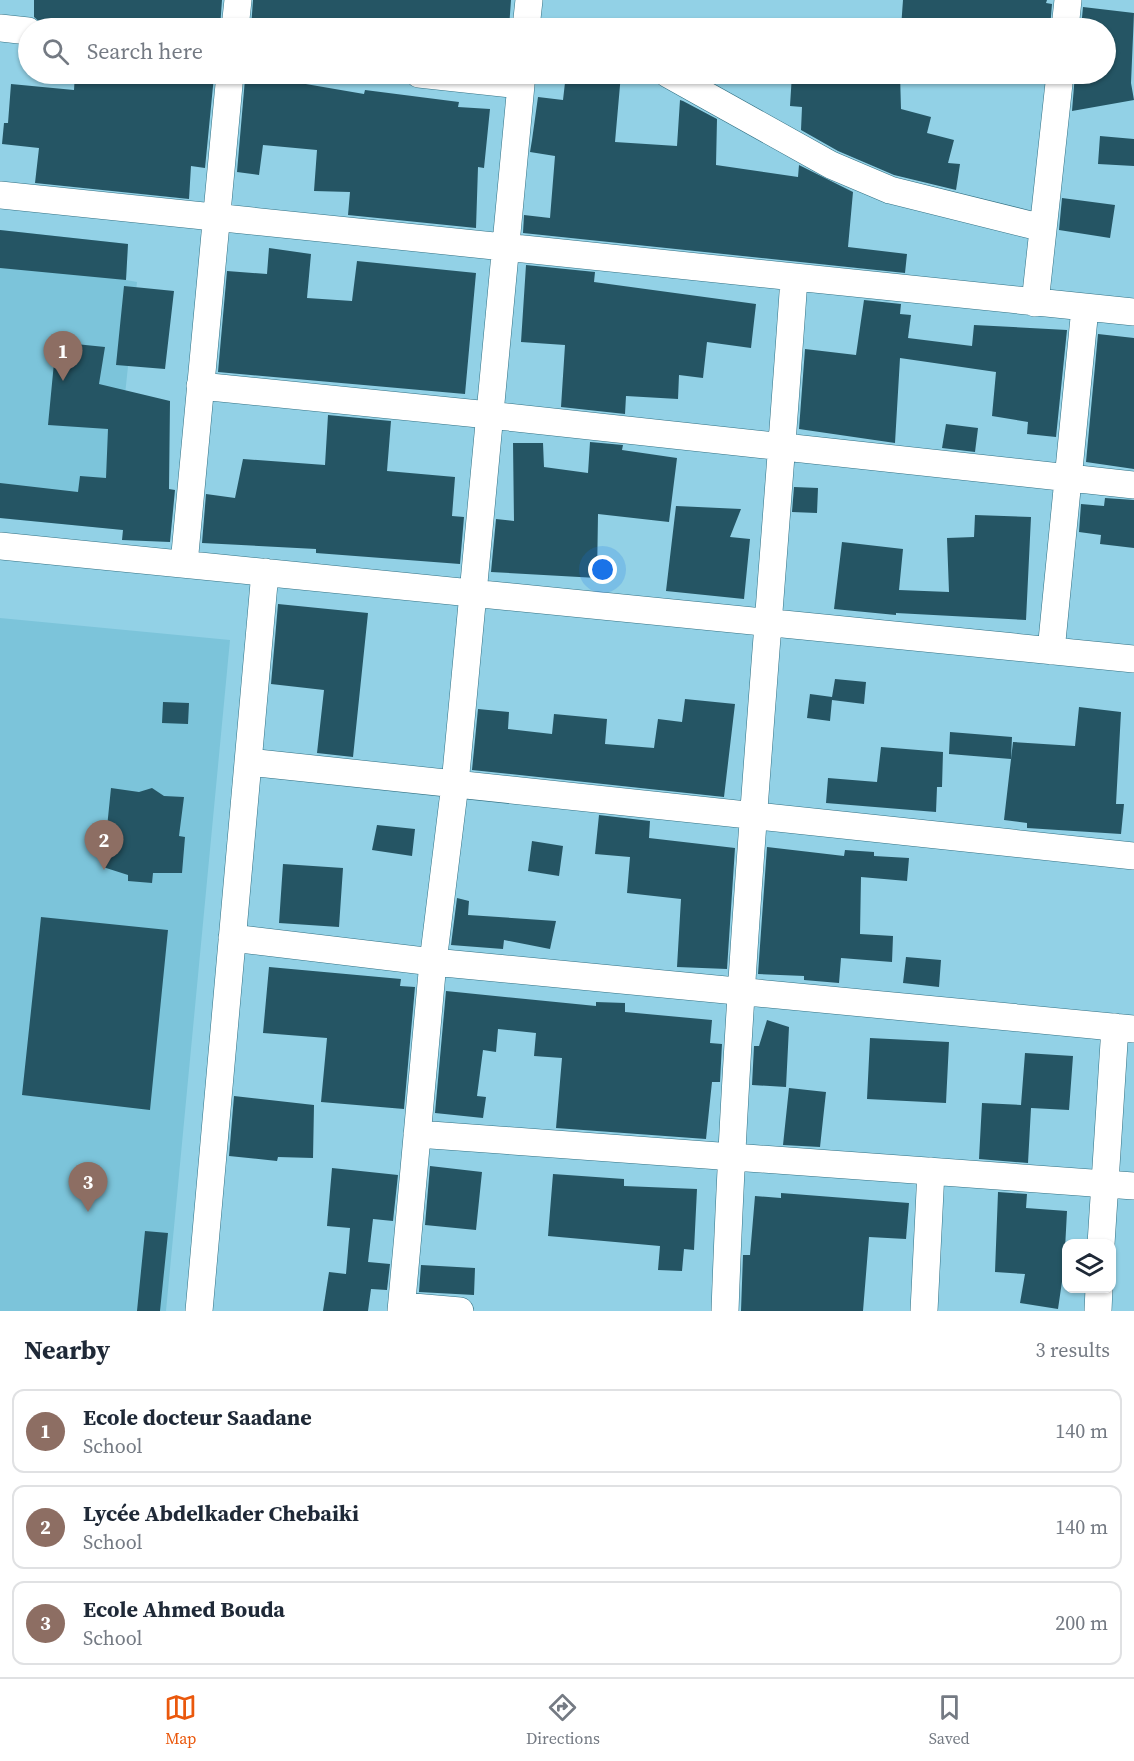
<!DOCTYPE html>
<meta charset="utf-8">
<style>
:root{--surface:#fff;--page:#f2f2f3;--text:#1f2937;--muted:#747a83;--line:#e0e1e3;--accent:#ea580c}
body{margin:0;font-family:"Source Serif 4",serif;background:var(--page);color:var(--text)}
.controls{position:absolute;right:18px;bottom:18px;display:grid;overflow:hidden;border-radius:12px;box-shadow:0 2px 4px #0004}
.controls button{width:54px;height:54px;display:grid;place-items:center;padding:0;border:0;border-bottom:2px solid var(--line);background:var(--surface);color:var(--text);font:30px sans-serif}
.you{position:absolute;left:603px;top:570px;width:21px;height:21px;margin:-15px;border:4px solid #fff;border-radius:50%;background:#1a73e8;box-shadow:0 0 0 9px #1a73e833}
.badge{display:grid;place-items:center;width:39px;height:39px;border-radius:50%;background:var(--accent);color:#fff;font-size:20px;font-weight:700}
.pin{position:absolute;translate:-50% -50px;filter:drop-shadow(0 2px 3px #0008)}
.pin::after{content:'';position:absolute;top:32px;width:21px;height:18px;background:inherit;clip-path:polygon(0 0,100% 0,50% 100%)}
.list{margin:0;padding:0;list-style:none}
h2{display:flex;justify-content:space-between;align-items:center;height:78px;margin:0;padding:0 24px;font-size:26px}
h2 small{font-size:20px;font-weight:400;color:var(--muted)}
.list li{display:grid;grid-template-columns:39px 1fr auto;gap:18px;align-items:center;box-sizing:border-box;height:84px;margin:0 12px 12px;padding:0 12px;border:2px solid var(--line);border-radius:12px}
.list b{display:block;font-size:22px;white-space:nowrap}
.list p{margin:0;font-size:20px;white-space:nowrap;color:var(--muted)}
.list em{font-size:20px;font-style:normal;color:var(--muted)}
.icon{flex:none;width:33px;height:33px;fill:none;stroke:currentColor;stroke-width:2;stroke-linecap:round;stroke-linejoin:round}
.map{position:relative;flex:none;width:1134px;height:1311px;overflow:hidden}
.search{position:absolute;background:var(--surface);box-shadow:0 2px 4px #0004;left:18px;right:18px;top:18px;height:66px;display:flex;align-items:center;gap:15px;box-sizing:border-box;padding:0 21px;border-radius:33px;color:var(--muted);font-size:22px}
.sheet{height:366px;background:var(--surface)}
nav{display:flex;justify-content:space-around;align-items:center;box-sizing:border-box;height:84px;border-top:2px solid var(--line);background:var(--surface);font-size:16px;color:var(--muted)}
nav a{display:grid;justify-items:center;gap:3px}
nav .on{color:var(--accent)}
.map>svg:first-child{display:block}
.built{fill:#7cc4da}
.building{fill:#255564}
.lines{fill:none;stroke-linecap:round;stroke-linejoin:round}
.minor-casing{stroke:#327184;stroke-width:28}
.minor{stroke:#fff;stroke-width:27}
</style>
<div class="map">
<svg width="1134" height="1311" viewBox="0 0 1134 1311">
<rect width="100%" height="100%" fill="#92d1e6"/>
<!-- built -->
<path class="built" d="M0,230L128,244L126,280L137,282L116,479L125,530L0,518Z
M0,618L230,640L166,1311H0Z"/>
<!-- building -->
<path class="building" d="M34,0H222L220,28H143V26L41,23L34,17Z
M253,0H511L509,28H251Z
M903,0H1047L1046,3L1052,4L1050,28H901Z
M1083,7L1134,13L1131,83L1134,100L1072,111L1075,74H1106V28H1081Z
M75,74H199L214,76L205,168L191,166L189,199L35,183L39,148L2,144L4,123H8L11,84L74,90Z
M566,74H621L615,142L677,146L680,100L683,101L717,119L716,165L798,177L799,165L853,192L848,247L907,254L905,273L523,233L524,215L550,218L555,156L530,152L532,140L538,97L563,100Z
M792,74H900L901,109L931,117L927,133L954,140L948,163L960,164L956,190L894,175L838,151L801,130L802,107L790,106Z
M245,79L300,83L364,94L365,90L459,102L458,107L490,109L484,168L478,167L476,228L348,215L350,192L314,191L317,150L263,145L259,175L237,172Z
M1100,136L1134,139V166L1098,164Z
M1062,198L1115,205L1110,238L1059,230Z
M0,230L128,244L126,280L0,268Z
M269,248L311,254L307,298L352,301L357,261L476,273L465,394L218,372L227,271L267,274Z
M526,265L595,272L594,282L756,304L751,348L707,342L703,378L679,375L678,399L626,396L625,414L561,407L565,345L521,342Z
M124,286L174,291L165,369L116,365Z
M864,300L901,304L900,314L911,315L908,338L972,346L974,325L1067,330L1056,437L1027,434L1028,422L992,416L996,372L900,358L895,443L799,429L805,349L856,355Z
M1098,334L1134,338V469L1086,462Z
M56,342L105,347L99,384L170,401L169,489L175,490L170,542L122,540L123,530L0,518V483L78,492L80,476L106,478L108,429L48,425Z
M328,415L391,421L387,471L455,477L452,516L464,517L460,564L316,553V549L202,543L206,494L235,498L243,459L325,465Z
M946,424L978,428L975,452L942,448Z
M590,442L623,445L622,450L677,458L669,522L598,514L597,578L491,572L496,519L514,521L513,443H543L544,467L588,473Z
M794,487L818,488L817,513L792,512Z
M1105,498L1134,500V548L1100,544L1101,535L1079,532L1081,504L1104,506Z
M676,506L741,509L730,537L750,539L744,599L666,591Z
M975,515L1031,517L1026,620L896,613V615L834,609L842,542L903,549L899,590L949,592L947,538L974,537Z
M278,604L368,613L353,757L317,753L324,690L271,684Z
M835,679L866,682L864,704L832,700L830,721L807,718L810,694L832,697Z
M685,699L735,704L724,797L472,770L478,709L509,712L508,729L552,734L554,714L607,719L605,744L654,748L658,719L682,722Z
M163,702L189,703L188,724L162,723Z
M1079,707L1121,712L1116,804H1124L1121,834L1027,828V823L1004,820L1013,742L1075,746Z
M950,732L1012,737L1011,759L949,754Z
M881,747L943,752L942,787H937L936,812L826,803L828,778L877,782Z
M111,788L139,792L152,788L164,796L184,797L179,836L185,837L182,873H153L152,883L128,881V875L103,867Z
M599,815L650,821L649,838L735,848L727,969L677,967L681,899L627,893L630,857L595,854Z
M377,825L415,829L412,856L372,850Z
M532,841L563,846L559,876L528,871Z
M767,847L844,856L845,850L874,852V856L909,858L907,881L861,877L860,934L893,936L892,962L841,958L839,983L804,980V976L758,974Z
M283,864L343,868L339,927L279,923Z
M457,898L469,901L468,915L556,921L550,949L504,940L503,949L451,945Z
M41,917L168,930L150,1110L22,1095Z
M906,957L941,960L939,987L903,983Z
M269,967L401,979L400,986L415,987L404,1109L321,1102L327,1038L263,1033Z
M446,991L596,1006V1002L625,1003V1012L712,1020L710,1043L722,1044L720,1082H712L706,1139L556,1128L562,1058L534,1056L536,1033L498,1029L496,1052L483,1050L477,1096L486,1097L483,1118L435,1113Z
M767,1020L789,1027L786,1087L752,1085L754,1046H759Z
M870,1038L949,1042L946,1103L867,1099Z
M1025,1053L1073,1056L1069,1110L1031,1108L1028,1163L979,1159L982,1103L1021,1105Z
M789,1088L826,1092L820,1147L783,1145Z
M234,1096L314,1105L313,1158L278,1157L277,1161L229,1156Z
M430,1166L482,1172L476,1230L425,1225Z
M332,1168L398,1175L393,1221L373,1219L368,1262L390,1264L387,1290L371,1289L368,1311H323L329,1272L346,1274L350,1228L327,1226Z
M553,1174L624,1179V1186L697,1189L694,1250L684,1249L682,1271L658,1270L660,1246L548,1236Z
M998,1192L1027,1194L1026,1208L1067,1211L1064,1268L1058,1309L1020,1303L1025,1274L995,1272Z
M781,1193L909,1203L906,1239L869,1237L863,1311H741L743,1255H750L755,1196L781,1198Z
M145,1231L168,1233L160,1311H137Z
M421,1265L475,1268L474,1295L419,1292Z"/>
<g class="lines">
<defs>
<path id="minor" d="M0,28L28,31
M235,28L238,0
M526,28L529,0
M1065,28L1068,0
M419,74L521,85
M668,74L831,165L890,190L1043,228
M0,195L1134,312
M1035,303L1060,74
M200,386L489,415L1134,485
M0,546L1134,659
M184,564L230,74
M1051,651L1085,308
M248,762L1134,856
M232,938L433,962L1134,1029
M417,1134L1134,1186
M1101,1244L1115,1027
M402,1306L460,1311
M199,1311L265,572
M401,1311L433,962L455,784L522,74
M725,1311C737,966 770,623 794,279
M924,1311L931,1171
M1098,1311L1099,1288"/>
</defs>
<!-- minor casing -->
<use href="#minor" class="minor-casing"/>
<!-- minor -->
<use href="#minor" class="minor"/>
</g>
</svg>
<div class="controls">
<button><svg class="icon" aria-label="layers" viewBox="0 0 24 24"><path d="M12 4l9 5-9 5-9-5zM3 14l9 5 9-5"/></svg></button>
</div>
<div class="you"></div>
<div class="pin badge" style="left:63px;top:381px;background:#8d6e63">1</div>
<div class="pin badge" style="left:104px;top:870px;background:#8d6e63">2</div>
<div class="pin badge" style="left:88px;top:1212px;background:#8d6e63">3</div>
<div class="search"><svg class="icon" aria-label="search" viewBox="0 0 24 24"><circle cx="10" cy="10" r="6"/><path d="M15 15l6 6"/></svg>Search here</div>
</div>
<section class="sheet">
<h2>Nearby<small>3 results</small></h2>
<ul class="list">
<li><span class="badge" style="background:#8d6e63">1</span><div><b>Ecole docteur Saadane</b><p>School</p></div><em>140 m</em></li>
<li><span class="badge" style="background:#8d6e63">2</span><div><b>Lycée Abdelkader Chebaiki</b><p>School</p></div><em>140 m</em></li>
<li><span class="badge" style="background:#8d6e63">3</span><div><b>Ecole Ahmed Bouda</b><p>School</p></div><em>200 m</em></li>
</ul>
</section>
<nav>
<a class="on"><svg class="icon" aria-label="map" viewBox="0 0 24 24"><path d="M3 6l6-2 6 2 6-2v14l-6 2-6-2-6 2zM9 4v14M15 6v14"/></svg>Map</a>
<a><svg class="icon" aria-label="directions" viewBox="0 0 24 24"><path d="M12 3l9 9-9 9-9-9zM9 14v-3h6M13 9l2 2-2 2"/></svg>Directions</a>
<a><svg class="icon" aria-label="saved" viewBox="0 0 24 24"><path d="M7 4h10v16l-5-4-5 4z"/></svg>Saved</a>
</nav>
